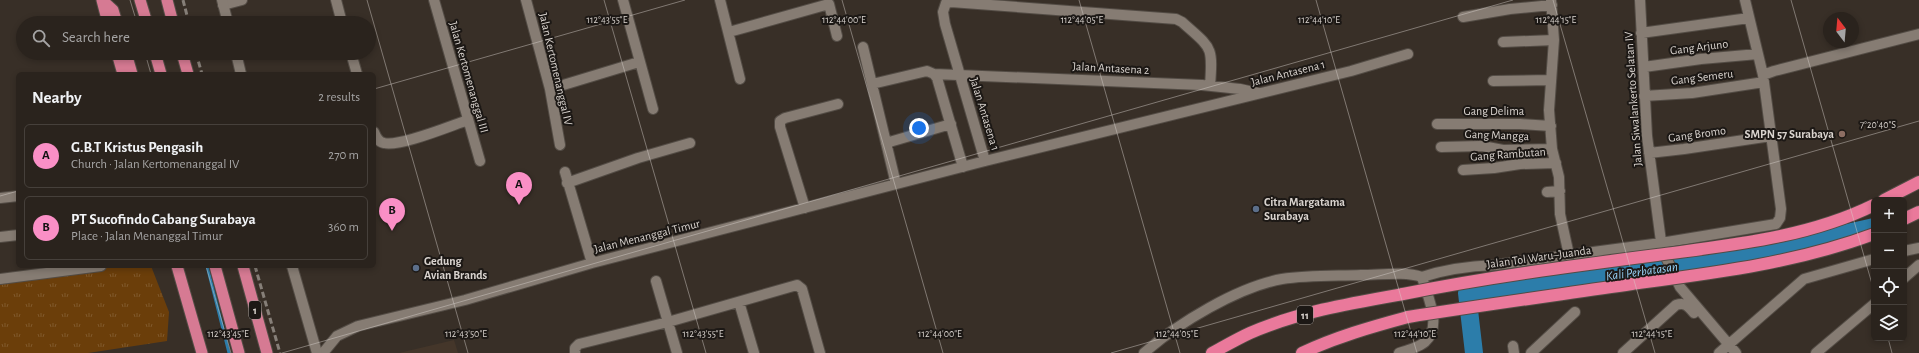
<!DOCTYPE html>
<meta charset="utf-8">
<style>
:root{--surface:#2a231d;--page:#322b26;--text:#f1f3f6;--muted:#a5a4a4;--line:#46403b;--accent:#fa8fc6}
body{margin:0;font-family:"Alegreya Sans",sans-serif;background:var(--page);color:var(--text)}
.controls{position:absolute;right:12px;bottom:12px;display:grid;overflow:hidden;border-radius:6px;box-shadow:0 2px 6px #0003}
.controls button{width:36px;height:36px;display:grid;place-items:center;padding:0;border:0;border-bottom:1px solid var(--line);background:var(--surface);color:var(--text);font:20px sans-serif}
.compass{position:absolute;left:1823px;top:12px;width:36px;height:36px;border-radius:50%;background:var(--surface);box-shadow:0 2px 6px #0003;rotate:344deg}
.you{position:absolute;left:919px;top:128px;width:14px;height:14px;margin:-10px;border:3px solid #fff;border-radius:50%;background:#1a73e8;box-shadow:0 0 0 6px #1a73e833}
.badge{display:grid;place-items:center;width:26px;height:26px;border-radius:50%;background:var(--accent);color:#111;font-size:13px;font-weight:700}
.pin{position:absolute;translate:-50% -33px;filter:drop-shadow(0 1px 2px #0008)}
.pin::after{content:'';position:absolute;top:21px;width:14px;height:12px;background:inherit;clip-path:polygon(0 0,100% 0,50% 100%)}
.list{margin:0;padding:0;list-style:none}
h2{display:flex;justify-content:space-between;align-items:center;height:52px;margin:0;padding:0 16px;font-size:17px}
h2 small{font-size:13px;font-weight:400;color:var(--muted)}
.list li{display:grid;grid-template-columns:26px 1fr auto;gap:12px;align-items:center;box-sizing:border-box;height:64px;margin:0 8px 8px;padding:0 8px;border:1px solid var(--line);border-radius:6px}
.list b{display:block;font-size:15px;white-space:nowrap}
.list p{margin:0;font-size:13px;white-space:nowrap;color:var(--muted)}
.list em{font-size:13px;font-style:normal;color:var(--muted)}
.icon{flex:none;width:22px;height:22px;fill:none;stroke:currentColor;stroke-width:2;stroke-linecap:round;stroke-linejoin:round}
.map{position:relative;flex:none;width:1919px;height:353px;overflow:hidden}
.search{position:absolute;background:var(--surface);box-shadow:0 2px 6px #0003;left:16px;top:16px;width:360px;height:44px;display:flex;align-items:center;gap:10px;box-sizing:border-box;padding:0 14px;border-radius:22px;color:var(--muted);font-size:15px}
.panel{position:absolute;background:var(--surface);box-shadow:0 2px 6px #0003;left:16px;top:72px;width:360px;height:196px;border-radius:6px}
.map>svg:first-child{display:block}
.built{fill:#44362a}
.grass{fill:url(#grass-tufts)}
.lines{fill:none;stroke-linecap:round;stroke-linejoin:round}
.stream{stroke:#2c7daa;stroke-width:3}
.river{stroke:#2c7daa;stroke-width:18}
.minor-casing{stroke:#534c45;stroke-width:12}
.tertiary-casing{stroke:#534c45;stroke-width:12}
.secondary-casing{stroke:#534c45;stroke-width:12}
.trunk-casing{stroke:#534c45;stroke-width:13}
.motorway-casing{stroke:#534c45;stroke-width:14}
.minor{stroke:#867c73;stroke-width:10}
.tertiary{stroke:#867c73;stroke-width:10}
.secondary{stroke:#867c73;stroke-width:10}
.trunk{stroke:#d67a93;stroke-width:11}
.motorway{stroke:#ea799b;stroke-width:12}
.rail{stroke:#867f78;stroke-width:3;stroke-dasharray:6 3;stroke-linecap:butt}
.motorway-bridge-casing{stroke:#534c45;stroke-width:14;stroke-linecap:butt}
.motorway-bridge{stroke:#ea799b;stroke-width:12}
.ticks{fill:none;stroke:#d9d3ce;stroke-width:1;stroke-opacity:0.45}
.education-dot{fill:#8d6e63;stroke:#1c1815;stroke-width:1.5}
.service-dot{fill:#5c6f8a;stroke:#1c1815;stroke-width:1.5}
.labels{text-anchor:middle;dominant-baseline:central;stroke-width:4;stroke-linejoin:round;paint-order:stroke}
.shield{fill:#1c1815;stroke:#a09b96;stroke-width:1}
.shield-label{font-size:11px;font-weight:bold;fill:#d9d3ce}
.street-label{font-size:12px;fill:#d9d3ce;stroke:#1c1815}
.poi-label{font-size:12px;font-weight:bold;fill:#d9d3ce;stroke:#1c1815;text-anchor:start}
.water-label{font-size:13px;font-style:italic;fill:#97d2f7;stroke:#1c1815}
.ticks-label{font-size:10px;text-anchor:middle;fill:#d9d3ce;stroke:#1c1815;stroke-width:4;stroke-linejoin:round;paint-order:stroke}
</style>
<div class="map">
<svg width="1919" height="353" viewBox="0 0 1919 353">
<defs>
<pattern id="grass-tufts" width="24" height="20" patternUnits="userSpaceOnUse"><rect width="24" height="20" fill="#6b3e0a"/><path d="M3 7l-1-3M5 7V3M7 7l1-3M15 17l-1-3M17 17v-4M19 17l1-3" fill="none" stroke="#80592c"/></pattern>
</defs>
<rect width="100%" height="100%" fill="#382f27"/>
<!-- built -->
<path class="built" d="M454,340L458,353H399Z"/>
<!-- grass -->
<path class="grass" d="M89,266H151L169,312L167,341L88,353H0V278Z"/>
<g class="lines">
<!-- stream -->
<path class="stream" d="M207,266L229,353"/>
<!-- river -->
<path class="river" d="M1474,353L1467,293L1666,269L1793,245L1874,227"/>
<defs>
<path id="minor" d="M336,0L342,23
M434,0L480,161
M526,0L550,89L560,145
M623,0L653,109
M720,0L740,79
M1551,0L1554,40L1549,110L1552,149L1559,177L1560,214L1569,255
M1640,0L1647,136L1662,249L1680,287L1736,353
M1745,0L1763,75
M223,5L242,0
M1463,17L1510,9L1552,5
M729,32L829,4L837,36
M1641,33L1749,18
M1503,42L1554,40
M863,47L896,184
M351,53L357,74
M1644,67L1701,59L1758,54
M934,74L1202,85L1240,89L1258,93
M1493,81L1550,80
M872,84L927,71L934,74L937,78L963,167
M550,89L639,62
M1644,96L1692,93L1764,82
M1437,124H1520L1551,126
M374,132C376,137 378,142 384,143C400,147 450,126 468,120
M886,143L951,124
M1441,147L1482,146L1503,150L1552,149
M1649,153L1684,149L1771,136
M985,161L945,24L943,12L946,3L951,2L1176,19L1182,22C1212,49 1213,45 1210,86
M1463,170L1494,168L1520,164L1556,163
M565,172L592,263
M567,183L638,158L690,143
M1547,192L1560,191
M0,198L18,196
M805,208L780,127V121L785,118L838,104
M0,237L18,235
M1904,251L1919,248
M1422,277C1446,269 1470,266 1495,265L1661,243L1776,224L1780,218L1781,209L1763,75L1774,71L1919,34
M1904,278L1919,265
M0,279L101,266
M656,281L677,353
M739,302L754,353
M1513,346L1514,353
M323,353L337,336L358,326L465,300L592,263L985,161L1351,71L1408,54
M575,353V348L579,344L668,322L797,285L802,289L820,353
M1531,353L1575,312
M1623,353L1676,305C1685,302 1688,306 1694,313
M1719,353L1804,279L1874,259
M1816,353L1874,304"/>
<path id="tertiary" d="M1399,353C1407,350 1418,348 1425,342C1443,326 1427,296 1422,277"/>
<path id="secondary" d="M222,0L228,23
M236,53L241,74
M292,266L317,353
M1144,353C1178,323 1238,287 1282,279C1308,275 1336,276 1361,275C1380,275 1404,271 1422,277"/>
<path id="trunk" d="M102,0L113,10L117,23
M102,0L108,23
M140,0L147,23
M167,0L173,23
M117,53L123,74
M126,53L132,74
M155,53L161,74
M182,53L188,74
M177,266L202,353
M215,266L239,353
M243,266L267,353"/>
<path id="motorway" d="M1884,200L1919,182
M1904,219L1919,212
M1212,353C1225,346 1237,339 1250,333C1298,312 1352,303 1403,294
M1302,353C1336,337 1371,327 1408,317"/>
</defs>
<!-- minor casing -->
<use href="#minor" class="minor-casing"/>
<!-- tertiary casing -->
<use href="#tertiary" class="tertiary-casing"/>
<!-- secondary casing -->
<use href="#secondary" class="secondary-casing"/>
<!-- trunk casing -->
<use href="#trunk" class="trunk-casing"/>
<!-- motorway casing -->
<use href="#motorway" class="motorway-casing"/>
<!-- minor -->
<use href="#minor" class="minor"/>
<!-- tertiary -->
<use href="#tertiary" class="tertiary"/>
<!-- secondary -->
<use href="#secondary" class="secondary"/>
<!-- trunk -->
<use href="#trunk" class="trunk"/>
<!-- motorway -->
<use href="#motorway" class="motorway"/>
<!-- rail -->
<path class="rail" d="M183,0L189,23
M196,53L202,74
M255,266L280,353"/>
<defs>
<path id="motorway-bridge" d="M1403,294C1488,277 1572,266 1657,255C1731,245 1807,238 1874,205
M1408,317C1483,305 1557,295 1632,284C1714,273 1796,263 1874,234"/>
</defs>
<!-- motorway-bridge casing -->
<use href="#motorway-bridge" class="motorway-bridge-casing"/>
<!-- motorway-bridge -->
<use href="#motorway-bridge" class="motorway-bridge"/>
</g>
<!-- ticks -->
<path class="ticks" d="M130,0L137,23M367,0L468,353M604,0L706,353M842,0L943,353M1079,0L1180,353M1316,0L1417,353M1553,0L1655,353M1791,0L1874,291M145,53L151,74M374,89L685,0M0,196L18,191M206,266L231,353M1888,338L1892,353M282,353L1513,0M1111,353L1919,121"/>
<!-- markers -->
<circle class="education-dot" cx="1842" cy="134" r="4"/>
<g class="service-dot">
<circle cx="1256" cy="209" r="4"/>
<circle cx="416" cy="268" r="4"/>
</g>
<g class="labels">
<!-- shield labels -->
<g class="shield">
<rect x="249" y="301" width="12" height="18" rx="3"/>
<rect x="1297" y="306" width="16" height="18" rx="3"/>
</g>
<g class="shield-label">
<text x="255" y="310">1</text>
<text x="1305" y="315">11</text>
</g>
<!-- street labels -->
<g class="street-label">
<text transform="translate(1699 47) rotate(-7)">Gang Arjuno</text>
<text transform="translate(1111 68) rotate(3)">Jalan Antasena 2</text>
<text transform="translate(556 69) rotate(77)">Jalan Kertomenanggal IV</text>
<text transform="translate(1288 73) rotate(-14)">Jalan Antasena 1</text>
<text transform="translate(469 77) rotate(74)">Jalan Kertomenanggal III</text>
<text transform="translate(1702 77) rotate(-7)">Gang Semeru</text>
<text transform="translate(1633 99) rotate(-94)">Jalan Siwalankerto Selatan IV</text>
<text x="1494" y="111">Gang Delima</text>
<text transform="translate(985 114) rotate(73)">Jalan Antasena 1</text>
<text transform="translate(1697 134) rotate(-8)">Gang Bromo</text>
<text transform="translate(1497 135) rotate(2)">Gang Mangga</text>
<text transform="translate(1508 154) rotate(-4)">Gang Rambutan</text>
<text transform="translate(647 236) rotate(-14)">Jalan Menanggal Timur</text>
<text transform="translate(1539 257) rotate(-8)">Jalan Tol Waru–Juanda</text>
</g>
<!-- poi labels -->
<g class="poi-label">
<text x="1834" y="134" text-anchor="end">SMPN 57 Surabaya</text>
<text x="1264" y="202">Citra Margatama<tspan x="1264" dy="14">Surabaya</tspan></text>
<text x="424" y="261">Gedung<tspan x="424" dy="14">Avian Brands</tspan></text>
</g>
<!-- water labels -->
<g class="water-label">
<text transform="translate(1642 272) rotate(-8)">Kali Perbatasan</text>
</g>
</g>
<g class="ticks-label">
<text x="607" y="23">112°43'55"E</text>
<text x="844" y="23">112°44'00"E</text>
<text x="1082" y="23">112°44'05"E</text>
<text x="1319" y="23">112°44'10"E</text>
<text x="1556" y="23">112°44'15"E</text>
<text x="1878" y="128">7°20'40"S</text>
<text x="228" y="337">112°43'45"E</text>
<text x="466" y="337">112°43'50"E</text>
<text x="703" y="337">112°43'55"E</text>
<text x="940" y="337">112°44'00"E</text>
<text x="1177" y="337">112°44'05"E</text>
<text x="1415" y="337">112°44'10"E</text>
<text x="1652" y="337">112°44'15"E</text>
</g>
</svg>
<div class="controls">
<button>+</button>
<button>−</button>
<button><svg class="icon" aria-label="locate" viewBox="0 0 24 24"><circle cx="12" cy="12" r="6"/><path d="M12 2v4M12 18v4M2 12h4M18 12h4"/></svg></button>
<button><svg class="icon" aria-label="layers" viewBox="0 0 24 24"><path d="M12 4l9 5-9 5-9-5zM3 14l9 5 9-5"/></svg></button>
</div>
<svg class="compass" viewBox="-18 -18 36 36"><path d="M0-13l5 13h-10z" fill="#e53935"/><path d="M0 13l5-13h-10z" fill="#a5a4a4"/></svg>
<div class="you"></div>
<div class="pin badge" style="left:519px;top:205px">A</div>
<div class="pin badge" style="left:392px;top:231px">B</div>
<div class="search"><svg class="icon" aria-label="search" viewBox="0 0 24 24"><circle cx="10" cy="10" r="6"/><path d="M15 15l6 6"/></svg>Search here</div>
<section class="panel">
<h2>Nearby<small>2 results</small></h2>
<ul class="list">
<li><span class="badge">A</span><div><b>G.B.T Kristus Pengasih</b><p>Church · Jalan Kertomenanggal IV</p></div><em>270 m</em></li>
<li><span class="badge">B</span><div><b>PT Sucofindo Cabang Surabaya</b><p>Place · Jalan Menanggal Timur</p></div><em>360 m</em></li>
</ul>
</section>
</div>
